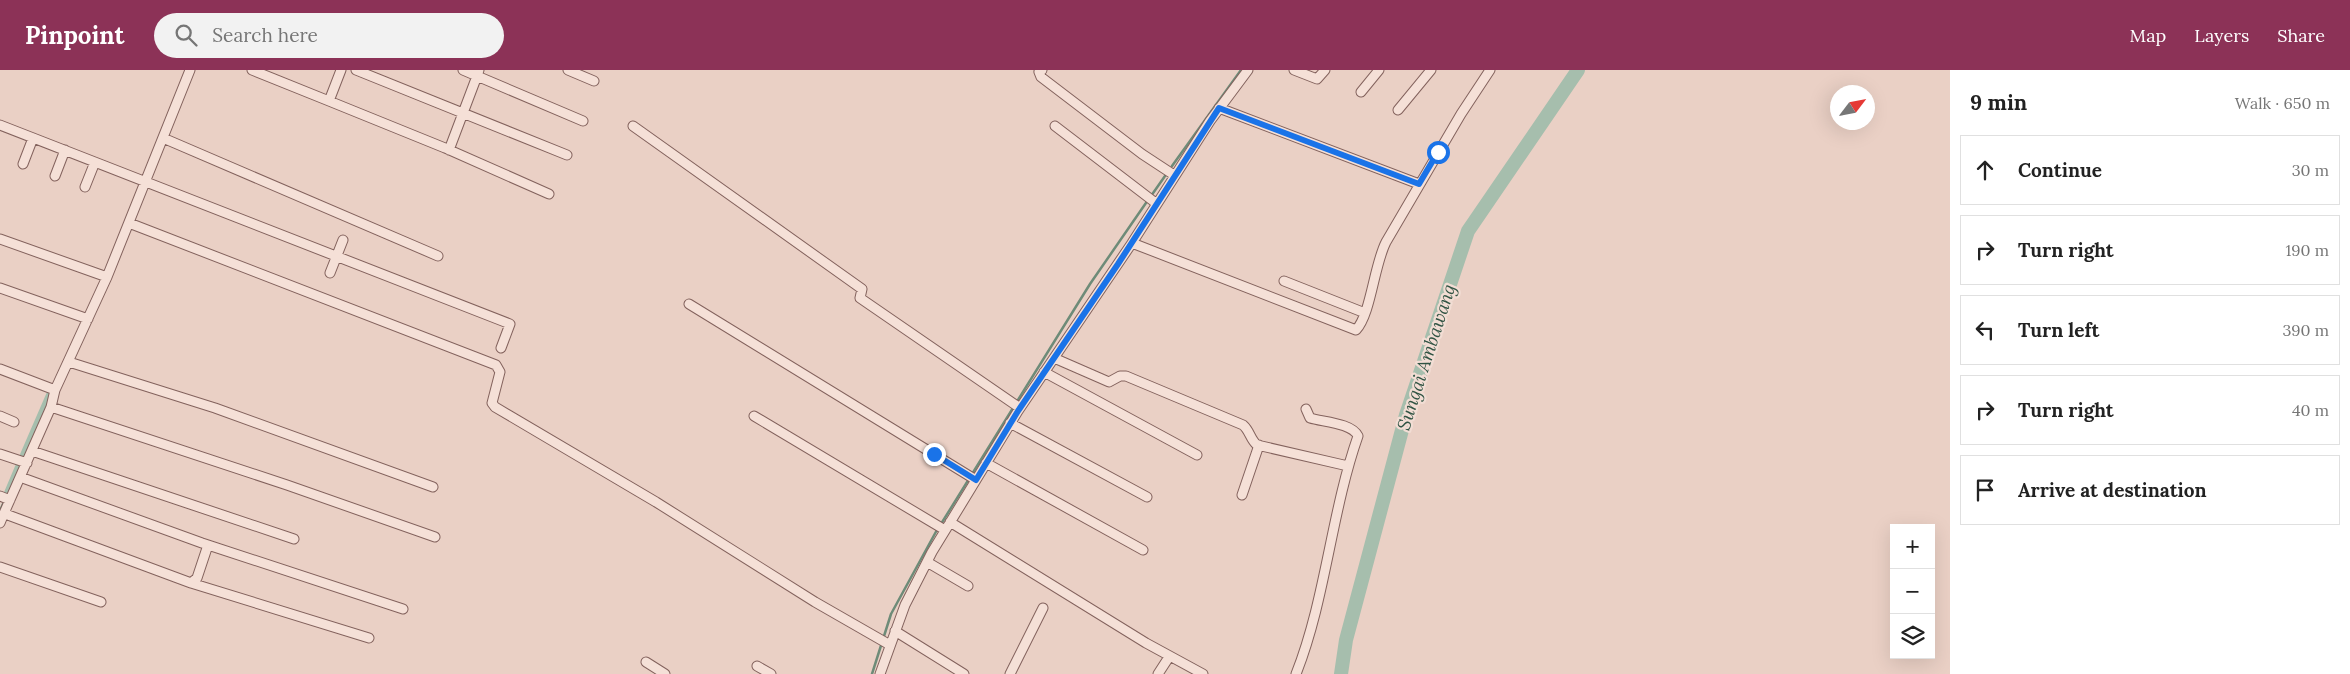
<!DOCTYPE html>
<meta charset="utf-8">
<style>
:root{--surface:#fff;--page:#f2f2f2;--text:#222;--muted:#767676;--line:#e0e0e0;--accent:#8c3257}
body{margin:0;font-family:Lora,serif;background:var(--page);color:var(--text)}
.controls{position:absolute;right:15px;bottom:15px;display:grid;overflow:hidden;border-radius:0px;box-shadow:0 5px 20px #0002}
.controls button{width:45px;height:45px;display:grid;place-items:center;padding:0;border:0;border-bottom:1px solid var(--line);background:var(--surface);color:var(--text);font:25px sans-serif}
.compass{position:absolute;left:1830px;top:15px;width:45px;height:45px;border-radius:50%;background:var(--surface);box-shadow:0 5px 20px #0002;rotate:58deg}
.stop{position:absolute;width:15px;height:15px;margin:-11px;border:4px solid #1a73e8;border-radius:50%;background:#fff}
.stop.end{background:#1a73e8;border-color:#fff;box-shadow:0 1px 5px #0008}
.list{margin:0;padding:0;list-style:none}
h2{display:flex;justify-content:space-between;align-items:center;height:65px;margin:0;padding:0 20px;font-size:21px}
h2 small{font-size:16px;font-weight:400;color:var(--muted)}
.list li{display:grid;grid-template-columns:32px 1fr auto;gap:15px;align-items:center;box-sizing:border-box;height:70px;margin:0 10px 10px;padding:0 10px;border:1px solid var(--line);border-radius:0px}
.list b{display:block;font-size:19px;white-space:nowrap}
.list em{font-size:16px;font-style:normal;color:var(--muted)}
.icon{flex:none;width:28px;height:28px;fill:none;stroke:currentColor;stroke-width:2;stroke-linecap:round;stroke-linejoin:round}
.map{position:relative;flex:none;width:1950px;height:604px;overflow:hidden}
header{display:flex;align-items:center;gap:30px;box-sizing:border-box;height:70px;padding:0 25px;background:var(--accent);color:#fff}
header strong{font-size:24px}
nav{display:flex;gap:28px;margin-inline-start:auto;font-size:18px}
.search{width:350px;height:45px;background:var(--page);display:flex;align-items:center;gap:12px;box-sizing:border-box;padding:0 18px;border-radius:28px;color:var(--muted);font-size:19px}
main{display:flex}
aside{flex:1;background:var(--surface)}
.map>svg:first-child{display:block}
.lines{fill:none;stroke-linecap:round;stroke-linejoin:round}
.stream{stroke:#6e8b78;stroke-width:2.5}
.canal{stroke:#a6bead;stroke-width:8}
.river{stroke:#a6bead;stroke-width:14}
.minor-casing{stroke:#83625d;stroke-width:11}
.minor{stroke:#f5e0d7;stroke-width:9}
.route{stroke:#1a73e8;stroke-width:6}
.labels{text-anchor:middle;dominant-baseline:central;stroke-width:4.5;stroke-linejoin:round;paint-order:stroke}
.water-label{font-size:18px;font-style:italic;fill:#305343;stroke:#f2ddd4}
</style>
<header>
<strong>Pinpoint</strong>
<div class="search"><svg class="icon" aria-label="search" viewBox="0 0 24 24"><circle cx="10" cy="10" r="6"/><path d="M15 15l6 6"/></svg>Search here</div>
<nav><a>Map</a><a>Layers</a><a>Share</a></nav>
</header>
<main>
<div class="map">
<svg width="1950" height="604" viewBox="0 0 1950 604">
<rect width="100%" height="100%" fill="#ead0c5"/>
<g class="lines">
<!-- stream -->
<path class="stream" d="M1172,96L1241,0
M1151,126L1165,106
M0,441L3,434
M941,454L1090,214L1148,130
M872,604L891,544L938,458"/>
<!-- canal -->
<path class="canal" d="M24,385L50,325
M8,423L19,397"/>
<!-- river -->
<path class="river" d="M1341,604L1346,570L1406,345L1468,161L1578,0"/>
<defs>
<path id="minor" d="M190,0L107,207L55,320L51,337L287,415L435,467
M252,0L329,31
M341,0L329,31L445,78L549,124
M356,0L567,85
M479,0L477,6L583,51
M568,0L594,11
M1042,0L1039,2L1041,7L1142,84L1174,105
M1294,0L1317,9L1325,0
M1361,22L1379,0
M1219,38L1419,114
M1398,40L1431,0
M0,55L510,254L501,278
M633,56L862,219L860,228L1020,338
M1055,56L1157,134
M163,68L438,186
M449,80L477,6L463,0
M23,94L33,68
M55,106L65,80
M85,117L95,92
M129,153L496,295L500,302L492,333L495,337L656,432L815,532L890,575
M0,169L107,207
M1132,173L1356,260C1371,244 1374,195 1386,172L1461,44L1490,0
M330,203L343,170
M1284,211L1365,243
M0,218L88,249
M689,234L976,410
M1054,288L1109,312L1120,306H1126L1243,355C1250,361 1250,369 1257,375L1348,396
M69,292L215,338L433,417
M0,299L55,320
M1044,302L1197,385
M51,337L5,441L8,445L191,513L197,508L208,475
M0,346L14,352
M754,346L945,460
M1010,353L1147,427
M32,381L294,469
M0,384L27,393
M986,393L1143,480
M20,407L202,473L403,539
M1242,425L1259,375
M0,426L10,430
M950,452L1146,573L1203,604
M0,453L5,441
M927,492L968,516
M0,497L101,532
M191,513L369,568
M895,561L964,604
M646,592L665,604
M757,596L771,604
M880,604L905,535L932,482L976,410L1018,341L1132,173L1210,51L1248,0
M1010,604L1043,538
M1158,604L1169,587
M1296,604C1326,528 1331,443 1358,366C1352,353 1323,352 1310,348L1306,339"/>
</defs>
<!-- minor casing -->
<use href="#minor" class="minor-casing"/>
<!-- minor -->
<use href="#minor" class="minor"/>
</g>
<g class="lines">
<!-- route -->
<path class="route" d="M934,384L976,410L1018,341L1118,194L1219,38L1419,114L1438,82"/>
</g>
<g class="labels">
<!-- water labels -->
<g class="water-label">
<text transform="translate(1426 287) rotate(-72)">Sungai Ambawang</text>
</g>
</g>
</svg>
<div class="controls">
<button>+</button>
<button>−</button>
<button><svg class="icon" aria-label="layers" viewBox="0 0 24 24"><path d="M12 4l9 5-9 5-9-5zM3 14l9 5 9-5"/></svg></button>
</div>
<svg class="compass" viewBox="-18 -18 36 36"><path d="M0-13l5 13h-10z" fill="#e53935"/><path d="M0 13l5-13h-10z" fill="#767676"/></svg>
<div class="stop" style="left:1438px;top:82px"></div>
<div class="stop end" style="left:934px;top:384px"></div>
</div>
<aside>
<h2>9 min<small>Walk · 650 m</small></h2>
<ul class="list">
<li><svg class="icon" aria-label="ahead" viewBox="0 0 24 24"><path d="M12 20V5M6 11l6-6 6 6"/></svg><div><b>Continue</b></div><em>30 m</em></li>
<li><svg class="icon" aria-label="right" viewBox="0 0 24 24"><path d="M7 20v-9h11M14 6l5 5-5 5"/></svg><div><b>Turn right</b></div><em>190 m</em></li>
<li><svg class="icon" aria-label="left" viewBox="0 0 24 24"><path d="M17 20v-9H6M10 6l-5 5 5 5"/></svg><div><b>Turn left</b></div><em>390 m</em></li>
<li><svg class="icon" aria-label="right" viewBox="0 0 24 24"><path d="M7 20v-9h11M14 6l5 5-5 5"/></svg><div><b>Turn right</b></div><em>40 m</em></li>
<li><svg class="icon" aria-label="arrive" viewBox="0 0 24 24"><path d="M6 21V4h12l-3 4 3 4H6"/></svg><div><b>Arrive at destination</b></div></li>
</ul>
</aside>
</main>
